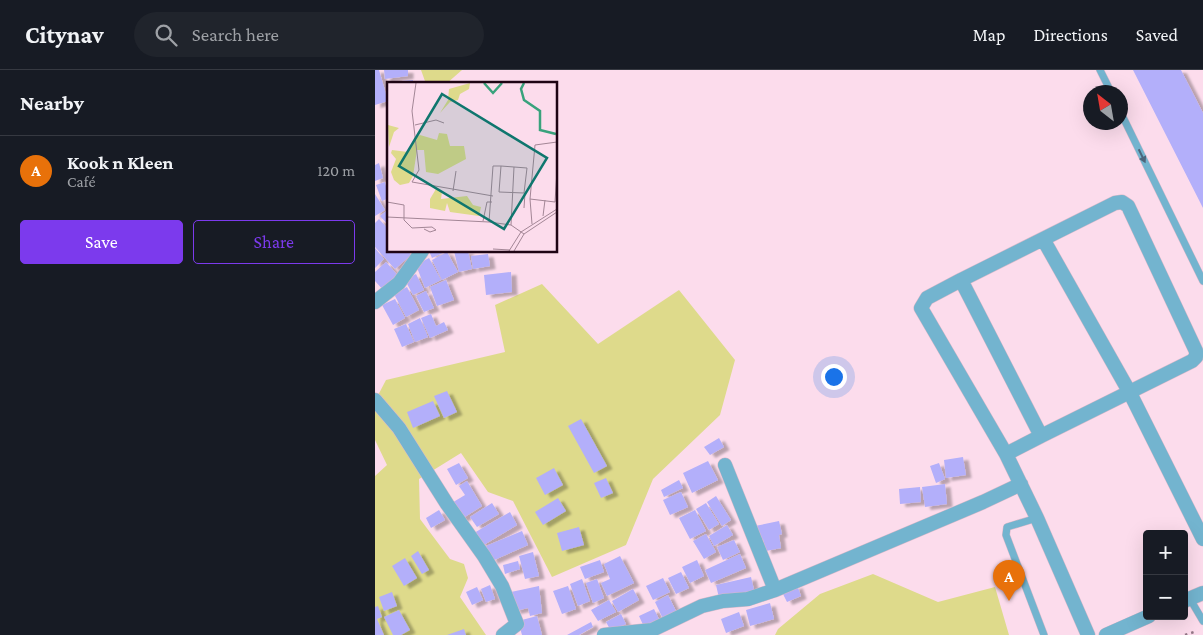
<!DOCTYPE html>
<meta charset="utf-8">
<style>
:root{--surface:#171b24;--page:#20242c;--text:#f1f3f6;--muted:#9ea1a6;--line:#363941;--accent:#7c3aed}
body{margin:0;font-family:"Crimson Pro",serif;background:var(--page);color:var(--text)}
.controls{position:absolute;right:15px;bottom:15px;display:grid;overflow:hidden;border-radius:5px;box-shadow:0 5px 20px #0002}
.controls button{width:45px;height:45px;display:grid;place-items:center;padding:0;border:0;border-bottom:1px solid var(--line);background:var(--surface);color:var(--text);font:25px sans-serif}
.compass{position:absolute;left:708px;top:15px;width:45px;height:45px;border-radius:50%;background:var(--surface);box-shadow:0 5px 20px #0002;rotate:329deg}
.you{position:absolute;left:458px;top:306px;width:18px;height:18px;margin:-12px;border:4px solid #fff;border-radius:50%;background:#1a73e8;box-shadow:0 0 0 8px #1a73e833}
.badge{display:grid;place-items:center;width:32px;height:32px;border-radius:50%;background:var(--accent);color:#fff;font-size:16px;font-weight:700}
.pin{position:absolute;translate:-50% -41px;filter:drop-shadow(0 1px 2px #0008)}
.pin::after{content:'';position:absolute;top:26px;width:18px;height:15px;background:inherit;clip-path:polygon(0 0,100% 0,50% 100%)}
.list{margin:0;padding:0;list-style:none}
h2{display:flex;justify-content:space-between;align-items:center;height:65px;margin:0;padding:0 20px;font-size:21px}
h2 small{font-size:16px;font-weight:400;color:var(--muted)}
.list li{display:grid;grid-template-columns:32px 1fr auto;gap:15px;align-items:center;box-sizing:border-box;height:70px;padding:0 20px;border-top:1px solid var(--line)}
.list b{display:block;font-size:19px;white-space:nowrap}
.list p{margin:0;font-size:16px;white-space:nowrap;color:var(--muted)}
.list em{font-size:16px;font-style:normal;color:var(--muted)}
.actions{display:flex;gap:10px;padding:15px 20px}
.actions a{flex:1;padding:11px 0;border:1px solid var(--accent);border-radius:5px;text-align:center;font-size:18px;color:var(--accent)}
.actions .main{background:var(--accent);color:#fff}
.icon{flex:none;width:28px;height:28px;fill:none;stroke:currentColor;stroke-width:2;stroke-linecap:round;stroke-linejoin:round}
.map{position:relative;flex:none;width:828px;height:565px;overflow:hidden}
header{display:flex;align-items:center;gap:30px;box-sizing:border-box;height:70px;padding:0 25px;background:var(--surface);border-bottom:1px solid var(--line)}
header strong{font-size:24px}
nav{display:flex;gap:28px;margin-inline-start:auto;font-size:18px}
.search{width:350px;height:45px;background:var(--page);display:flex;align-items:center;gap:12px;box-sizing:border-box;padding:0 18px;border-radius:28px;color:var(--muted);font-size:19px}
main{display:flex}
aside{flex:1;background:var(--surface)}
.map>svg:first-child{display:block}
.green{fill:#deda8b}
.building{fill:#b3affa;filter:url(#shadow)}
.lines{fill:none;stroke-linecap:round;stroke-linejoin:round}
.service-casing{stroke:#d8b9c9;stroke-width:8}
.minor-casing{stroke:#d8b9c9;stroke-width:15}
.path{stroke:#937686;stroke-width:2.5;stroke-dasharray:2.5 4;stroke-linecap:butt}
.service{stroke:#73b4cf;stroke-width:7}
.minor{stroke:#73b4cf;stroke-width:14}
.oneway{fill:#4d657b}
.inset-river{fill:none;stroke:#39a27c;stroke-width:2.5}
.inset-road{fill:none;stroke:#a38696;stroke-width:1}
.view{fill:#0f766e;fill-opacity:0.15;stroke:#0f766e;stroke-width:2.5}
.inset-edge{fill:none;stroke:#1e0414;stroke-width:2.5}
</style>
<header>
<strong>Citynav</strong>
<div class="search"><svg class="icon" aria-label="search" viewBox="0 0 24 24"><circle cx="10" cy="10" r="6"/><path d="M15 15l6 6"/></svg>Search here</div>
<nav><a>Map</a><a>Directions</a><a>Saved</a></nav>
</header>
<main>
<aside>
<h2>Nearby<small></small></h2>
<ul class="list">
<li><span class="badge" style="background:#e8710a">A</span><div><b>Kook n Kleen</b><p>Café</p></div><em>120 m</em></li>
</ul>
<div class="actions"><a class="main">Save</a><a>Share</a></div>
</aside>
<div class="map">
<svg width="828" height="565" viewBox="0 0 828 565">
<defs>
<filter id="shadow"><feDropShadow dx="5.5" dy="3" stdDeviation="1" flood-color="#0004"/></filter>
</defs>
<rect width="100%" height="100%" fill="#fcdcec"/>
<!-- green -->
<path class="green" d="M46,0H87L71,14H51Z
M167,214L223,274L304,220L360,290L345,345L278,409L251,475L177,507L138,431L113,422L86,383L44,409L45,449L75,489L89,494L93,508L85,527L111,565H0V406L12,395L0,370V331L11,310L130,282L120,235Z
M498,504L563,532L620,517L634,565H400L403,559L445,524Z"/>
<!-- building -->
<path class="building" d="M0,0H4L13,31L0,35Z
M9,0H33V6L10,9Z
M758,0H806L828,43V138Z
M38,10V14H16V12Z
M4,93L8,108L0,111V95Z
M10,112L14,128L7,131L1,115Z
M0,124L10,140L0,146Z
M14,139V156L5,146Z
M4,149L14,160V181H33L36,185L20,199L0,177V153Z
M0,178L9,189L0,198Z
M54,181H72L57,188Z
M79,181H93L97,199L84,202Z
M72,182L83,202L67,210L57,190Z
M113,184L115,196L98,199L96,186Z
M54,188L66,210L50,218L41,195Z
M11,192L25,208L10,222L0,211V202Z
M136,202L137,222L111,225L109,205Z
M41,204L49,220L38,225L30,210Z
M71,210L79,230L62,236L55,217Z
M32,217L44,240L31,247L19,224Z
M51,221L59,238L49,242L41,226Z
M20,229L30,248L18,255L7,235Z
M56,244L61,256L69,252L73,260L55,268L46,248Z
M45,248L53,267L40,272L33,254Z
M31,254L39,272L27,277L19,259Z
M72,321L82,342L69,348L59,326Z
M58,331L65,346L38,358L32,342Z
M206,349L232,396L219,403L193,356Z
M344,368L349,377L335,385L329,377Z
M588,387L591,405L571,408L569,390Z
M333,391L343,410L317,423L308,403Z
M84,393L93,408L81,415L72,399Z
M564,393L570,409L561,413L555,396Z
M179,398L188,415L170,425L161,408Z
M231,408L238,423L226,428L219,413Z
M304,410L308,418L289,427L286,420Z
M92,411L107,436L85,450L75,434L90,425L84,416Z
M570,414L572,434L550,437L547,417Z
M545,417L546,432L525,434L524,419Z
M306,422L313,437L295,445L288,430Z
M341,426L356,450L347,456L332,432Z
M183,428L191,441L168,455L160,442Z
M117,433L124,444L102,457L95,447Z
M331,433L344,454L334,460L321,439Z
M64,440L70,450L56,458L51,448Z
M320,440L331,461L315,469L304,448Z
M135,442L142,455L107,476L99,463Z
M404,451L407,464L404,465L406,478L391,481L388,469L383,470L380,456Z
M352,455L358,465L339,476L334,466Z
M204,457L209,475L187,481L182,463Z
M147,461L153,475L117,491L111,476Z
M331,464L341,482L329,489L318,471Z
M359,470L365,482L348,490L342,477Z
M43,481L54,500L47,504L36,486Z
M158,482L164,506L150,509L144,486Z
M365,484L371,498L336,513L330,500Z
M245,486L259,513L232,526L226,513L235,509L229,494Z
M30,488L42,508L29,516L17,496Z
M225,490L229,502L210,509L205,497Z
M322,490L329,506L315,513L307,497Z
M143,491L145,499L130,504L128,495Z
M306,502L314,518L301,524L293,508Z
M376,507L379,520L344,528L341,515Z
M288,508L295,522L278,530L271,516Z
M207,509L215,531L203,536L195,514Z
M222,509L229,528L218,533L211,513Z
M115,515L120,529L111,532L106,519Z
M422,515L426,526L412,532L407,522Z
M164,516L167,543L155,546L153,538L140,541L136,522Z
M193,516L201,539L187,544L178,521Z
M102,517L108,530L97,535L91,522Z
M258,519L264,530L243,542L237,531Z
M17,522L22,536L9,541L4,527Z
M293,525L303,545L289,551L280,532Z
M234,530L241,542L223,551L216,540Z
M395,533L399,549L375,556L371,540Z
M3,536L7,547L2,549L9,565H0V537Z
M279,539L285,551L270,559L264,546Z
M24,540L35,560L26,565H18L9,547Z
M364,542L369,556L351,563L346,549Z
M246,544L251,554L236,561L231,552Z
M162,546L167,565H147L143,551Z
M216,552L218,557L204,565H192Z
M89,559L91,565H72Z"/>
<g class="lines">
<defs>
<path id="service" d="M725,0L736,22
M746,43L828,211
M662,448L632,457L631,465L669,565
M815,529L828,551"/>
<path id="minor" d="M747,132L753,136L821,281V287L817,291L666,366L586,210L740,133Z
M668,169L755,323L828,469
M586,210L552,228L546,238L631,384L662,448L713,565
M0,232L24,213L47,181
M0,330L24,358L72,434L109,486L127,516L142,554L128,565
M631,384L666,366
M350,395L400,520
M809,531L828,523
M229,565L277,560L327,536L348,531L373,529L400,520L608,432L646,414
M731,565L774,546"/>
</defs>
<!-- service casing -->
<use href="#service" class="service-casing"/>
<!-- minor casing -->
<use href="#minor" class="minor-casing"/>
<!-- path -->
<path class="path" d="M810,565L822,561"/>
<!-- service -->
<use href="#service" class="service"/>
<!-- minor -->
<use href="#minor" class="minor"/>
</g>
<!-- one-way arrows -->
<defs><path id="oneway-solid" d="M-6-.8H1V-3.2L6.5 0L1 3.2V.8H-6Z" transform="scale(1.25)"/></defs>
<use class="oneway" href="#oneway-solid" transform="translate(767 86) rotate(64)"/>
<!-- overview -->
<g transform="translate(12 12)">
<rect width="170" height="170" fill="#fcdcec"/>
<path d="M83,1L82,7L73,12L71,18L63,20L53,31L61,18L62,7ZM1,43L12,46L7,50L2,65ZM52,51L60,52L63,64H77L79,77L51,92L39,90L37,68H30L26,94L22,101L13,103L7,98L4,90L9,77L4,71L5,68L21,70L26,63L27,56L33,53L50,58ZM49,107L55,110L54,117L80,114L86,123L94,125L92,134L63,130L60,121L58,129L43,126V117Z" fill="#deda8b"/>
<path class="inset-river" d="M97,1L106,11L115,1M137,1L134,7L137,18L153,29V48L169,52"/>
<path class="inset-road" d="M29,1L25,29L32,88L25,100L106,114M28,43L49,38L57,41M114,84L140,86L137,111L112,110ZM66,109L69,89M143,117L168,120L170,89M0,120L17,123V138L25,146L45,145L49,148L43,150L37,147M137,126L138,111M156,134L158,118M0,135L102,140L124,143L137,152M96,139L100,120H105M102,140L106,84H114M145,142L143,117L148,63L170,60M124,143L127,85M106,167L123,168M122,169L134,150L170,127M127,169L137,152L170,130"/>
<path class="view" d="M55,12L160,76L117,147L12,84Z"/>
<rect width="170" height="170" class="inset-edge"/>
</g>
</svg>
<div class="controls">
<button>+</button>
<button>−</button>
</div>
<svg class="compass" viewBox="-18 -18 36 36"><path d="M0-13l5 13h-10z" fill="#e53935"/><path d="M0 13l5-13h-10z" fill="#9ea1a6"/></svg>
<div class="you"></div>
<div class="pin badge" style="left:634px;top:531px;background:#e8710a">A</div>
</div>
</main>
